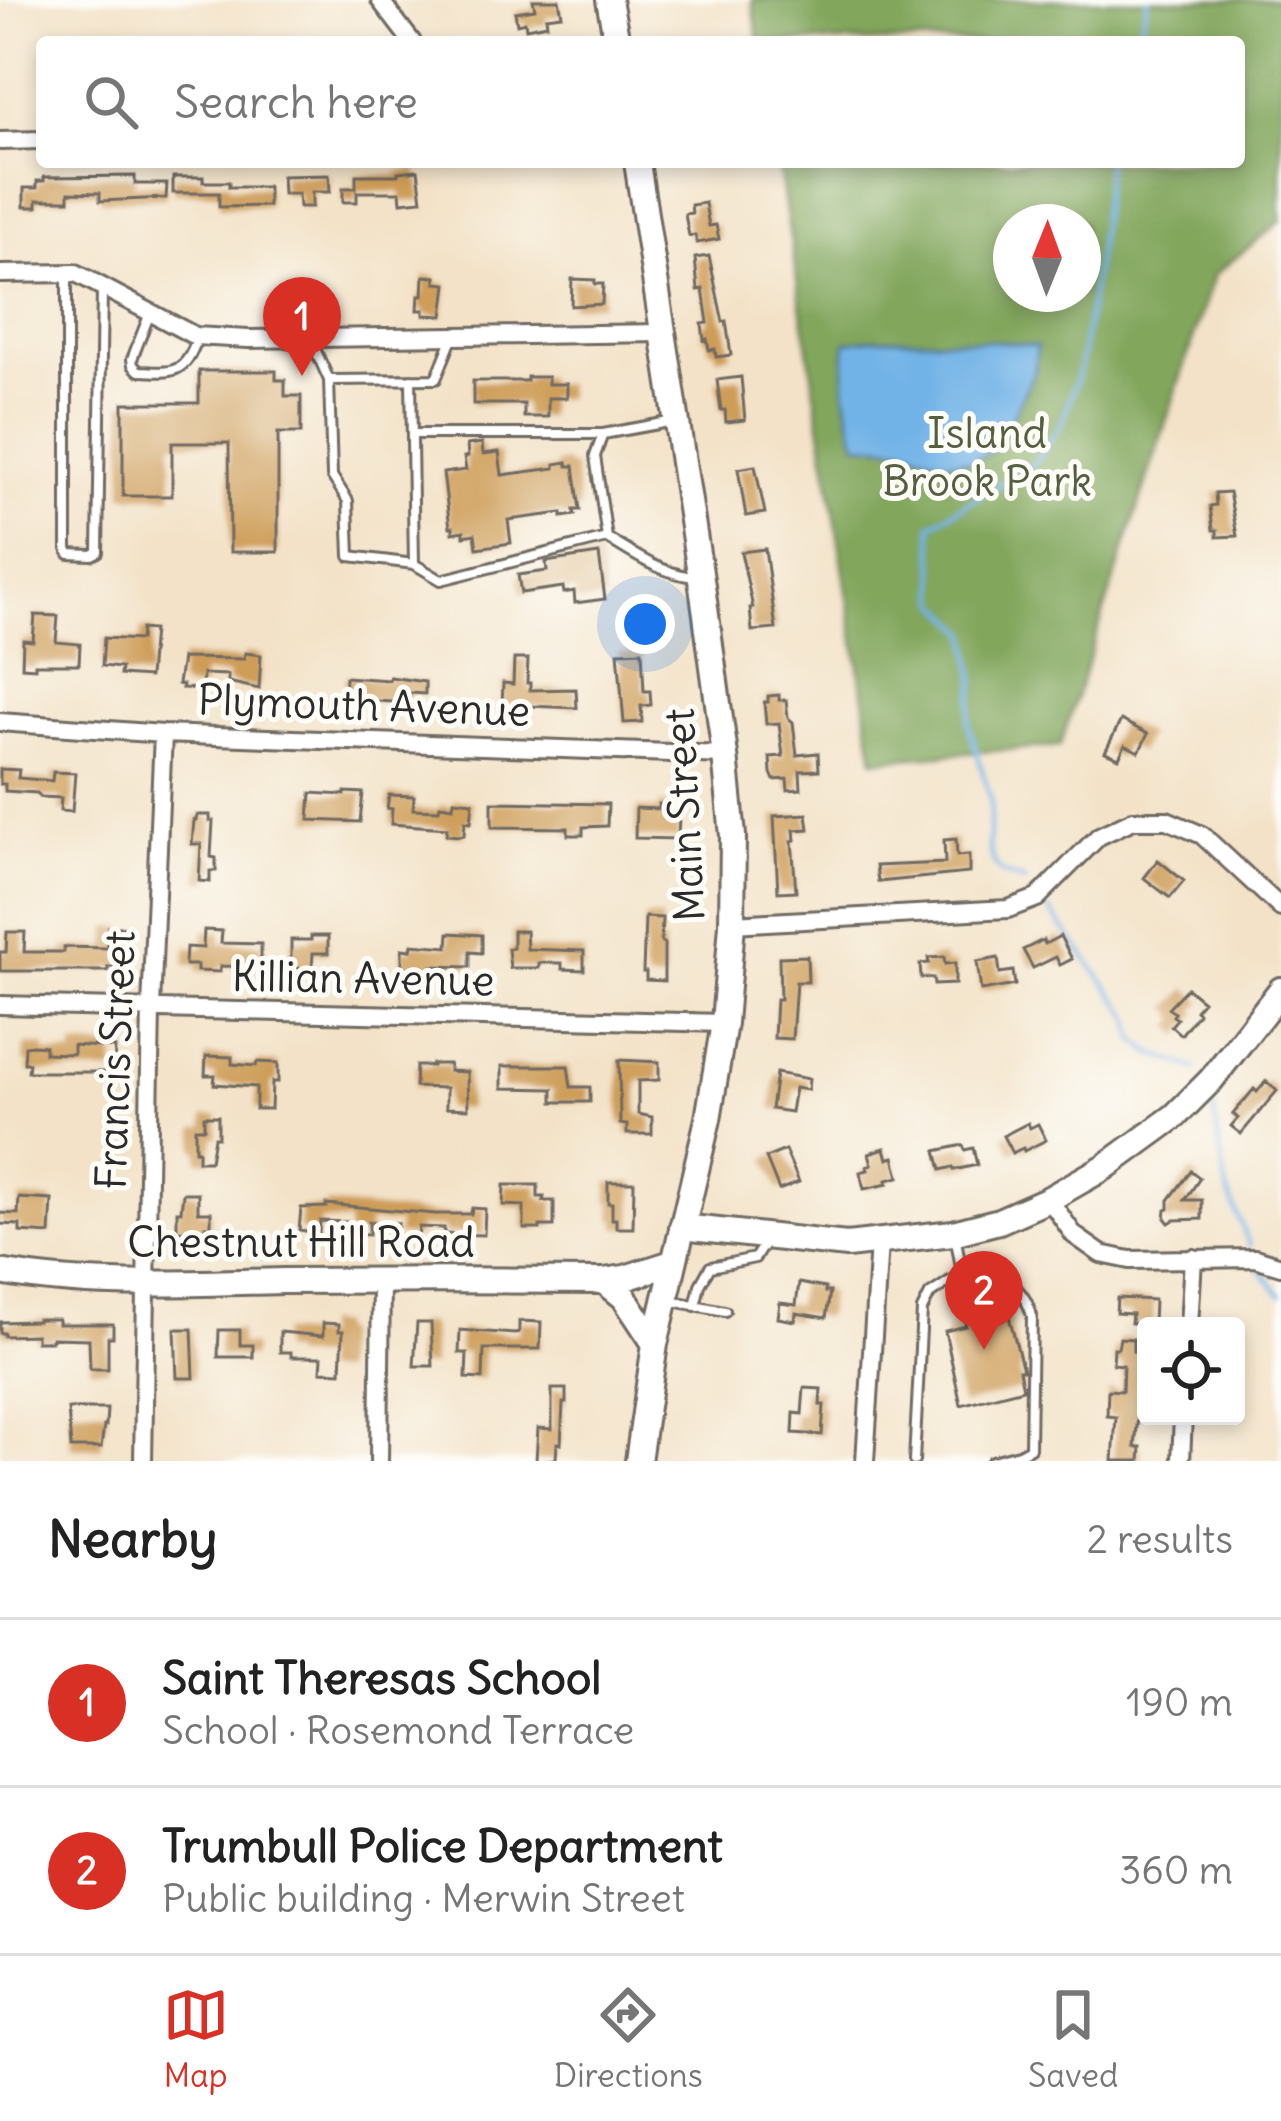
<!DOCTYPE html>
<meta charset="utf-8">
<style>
:root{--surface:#fff;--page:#f6f6f6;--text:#222;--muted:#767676;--line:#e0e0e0;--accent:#d93025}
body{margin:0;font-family:Delius,sans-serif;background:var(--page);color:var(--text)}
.controls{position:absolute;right:36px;bottom:36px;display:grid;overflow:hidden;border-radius:12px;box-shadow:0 6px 18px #0003}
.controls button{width:108px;height:108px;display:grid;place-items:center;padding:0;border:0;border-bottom:3px solid var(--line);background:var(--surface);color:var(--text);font:60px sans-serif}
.compass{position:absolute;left:993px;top:204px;width:108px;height:108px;border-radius:50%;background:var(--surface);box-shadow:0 6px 18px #0003;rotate:1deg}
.you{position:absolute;left:645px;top:624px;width:42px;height:42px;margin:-30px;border:9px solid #fff;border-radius:50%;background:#1a73e8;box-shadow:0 0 0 18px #1a73e833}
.badge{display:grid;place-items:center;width:78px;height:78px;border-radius:50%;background:var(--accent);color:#fff;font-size:39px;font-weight:700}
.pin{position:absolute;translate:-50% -99px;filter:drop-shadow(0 3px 6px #0008)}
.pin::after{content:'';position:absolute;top:63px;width:42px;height:36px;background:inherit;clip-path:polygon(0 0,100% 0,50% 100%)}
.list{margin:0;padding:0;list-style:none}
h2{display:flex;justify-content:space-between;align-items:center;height:156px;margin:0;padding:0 48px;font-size:51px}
h2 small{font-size:39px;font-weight:400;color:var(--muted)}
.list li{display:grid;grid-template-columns:78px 1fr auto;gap:36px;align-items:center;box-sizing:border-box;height:168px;padding:0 48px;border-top:3px solid var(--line)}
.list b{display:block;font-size:45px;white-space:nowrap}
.list p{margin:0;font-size:39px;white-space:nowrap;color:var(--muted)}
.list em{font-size:39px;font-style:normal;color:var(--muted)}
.icon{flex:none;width:66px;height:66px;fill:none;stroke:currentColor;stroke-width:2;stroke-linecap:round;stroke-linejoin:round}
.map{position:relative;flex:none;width:1281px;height:1461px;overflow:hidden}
.search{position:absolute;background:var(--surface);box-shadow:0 6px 18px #0003;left:36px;right:36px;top:36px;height:132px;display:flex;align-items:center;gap:30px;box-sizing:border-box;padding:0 42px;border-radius:12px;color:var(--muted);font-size:45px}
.sheet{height:492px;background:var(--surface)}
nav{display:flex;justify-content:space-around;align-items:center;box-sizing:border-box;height:168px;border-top:3px solid var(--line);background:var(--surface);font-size:33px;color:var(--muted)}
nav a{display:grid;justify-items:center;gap:6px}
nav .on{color:var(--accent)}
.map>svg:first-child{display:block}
.forest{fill:#81a65b;stroke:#566843;stroke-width:3;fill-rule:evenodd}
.water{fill:#72b3e7;stroke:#4e6f89;stroke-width:3}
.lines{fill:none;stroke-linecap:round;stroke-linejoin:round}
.stream{stroke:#72b3e7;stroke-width:4.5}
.building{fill:#ce9d59}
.lane-casing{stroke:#716b62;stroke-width:14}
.street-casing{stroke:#716b62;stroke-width:22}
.secondary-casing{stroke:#716b62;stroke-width:30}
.lane{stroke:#fff;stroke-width:8}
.street{stroke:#fff;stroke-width:16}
.secondary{stroke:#fff;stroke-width:24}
.labels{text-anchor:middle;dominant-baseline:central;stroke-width:10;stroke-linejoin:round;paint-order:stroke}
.park-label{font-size:42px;fill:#555f40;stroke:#fdfcf7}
.street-label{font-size:42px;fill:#2b2b2b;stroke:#fdfcf7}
</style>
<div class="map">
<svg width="1281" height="1461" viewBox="0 0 1281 1461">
<rect width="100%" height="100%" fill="#fdfcf7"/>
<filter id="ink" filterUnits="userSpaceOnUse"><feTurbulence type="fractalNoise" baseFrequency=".00833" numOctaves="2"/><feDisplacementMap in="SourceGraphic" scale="24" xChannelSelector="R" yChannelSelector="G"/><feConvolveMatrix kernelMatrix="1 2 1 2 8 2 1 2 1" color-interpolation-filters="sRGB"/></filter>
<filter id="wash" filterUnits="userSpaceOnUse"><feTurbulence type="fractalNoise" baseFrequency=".004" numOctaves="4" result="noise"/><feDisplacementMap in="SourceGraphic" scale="48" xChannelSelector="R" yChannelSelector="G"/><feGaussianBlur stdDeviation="2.7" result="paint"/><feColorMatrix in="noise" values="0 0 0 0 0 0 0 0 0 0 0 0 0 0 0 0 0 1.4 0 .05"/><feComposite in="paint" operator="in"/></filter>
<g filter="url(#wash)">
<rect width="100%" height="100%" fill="#f3e2c7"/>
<!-- forest -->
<path class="forest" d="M752,0H1281V221L1214,275L1060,746L874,760L778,162H1239V42H759ZM1011,222H1083V294H1011Z"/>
<!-- water -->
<path class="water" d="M877,338L997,341L1037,346L1035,370L997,449L972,461L946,462L904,448L857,444C846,407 842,381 846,342Z"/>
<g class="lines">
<!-- stream -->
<path class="stream" d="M1137,42L1148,0
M1025,881L1002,873L994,863L989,847L991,800L968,723L975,682L968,633L938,601L931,525L1032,465L1062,423L1080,368L1098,249L1107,162
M1050,910L1131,1018L1135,1039L1151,1053L1196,1069
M1213,1107L1227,1190L1250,1246
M1260,1270L1281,1295"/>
</g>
<g id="blocks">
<!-- building -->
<path class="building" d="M533,0H559L562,15L546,17L547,24L526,28L525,22L517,24L515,12L535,9Z
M418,170L422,200L401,202L400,192H357V202H343V188H356V175H398V172Z
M329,175L330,192H312V207H299L298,194H283L282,176Z
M135,176V184H167L166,198L100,201V193L69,192V200H37V207H24V188H37V181H44V177Z
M173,177H203V182H229V187H268V206L219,207V193H173Z
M705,203L709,226L716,225L719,239L697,243L695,235L689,236L685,214L692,213L691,205Z
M709,256L723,322L726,321L731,355L716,357L715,349L709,350L707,339L704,340L702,324L708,323L703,289L698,290L695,258Z
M424,276L436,277V283L447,284L443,316L424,315V310H418L419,295H423Z
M572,279L595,280V284H603L602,304L571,306Z
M199,371H276V380H285V396H301V433H278V552H230L229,443H172V496H123V403H199Z
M527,377H548V384H567V398H548V417H524V404H473V381H527Z
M741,377L745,420L726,422L725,410H721L717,380Z
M482,443L483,454L499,452L502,475L555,468V464L567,462L568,466H574L580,510H574L575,515L562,517V513L508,520L511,543L477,548L475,534L464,536V531L453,533V527H450L443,473L466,470L464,457L468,456L467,445Z
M755,466L765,513L746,516L738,469Z
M1229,492L1237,536L1217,537V530H1213L1210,506L1216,505L1215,493Z
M765,549L776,629L752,631L750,608H753L741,552Z
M599,554L605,599L575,603L574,591L564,593L563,587L521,593L518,575L547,571L546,562Z
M35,615L58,616L56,642L80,644L79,664H35V668L22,667L23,640L33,641Z
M141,629L153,630L149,677L120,675L121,668L102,666L104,638L140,640Z
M642,651L644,691H650L651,705L641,706L642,722L624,723L618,652Z
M245,653L261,655L259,689L228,682V675L203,674L202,689L182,688L183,685L178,684L182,658L244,659Z
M514,659H528L527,683H530V690L576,689L577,708L502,705L503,683L513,684Z
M345,677L389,680L390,677L425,682V694L410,693L409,703L344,699Z
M779,695V700H786L788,718L793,722L797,755L818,753L819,770L800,771L801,789L788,790L787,779L774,780L771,773L770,757L783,756L779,723L766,724L764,702H768V696Z
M1121,720L1148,734L1139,752L1125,745L1119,758L1105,752Z
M0,769L19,770L18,778L52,781L53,772L75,773L72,812L60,811L61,798L41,797L37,793L5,791V784H0Z
M345,792L363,793L360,822L309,820L311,793L345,795Z
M389,795L414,796L413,809L439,810L440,805L453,807L454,800L473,802L471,822L465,821L464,835L459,836L446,835L447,828L391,824L392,809L387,808Z
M492,802L608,804L607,826L583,827V835H568V828L492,827Z
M659,804L672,805L671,816H679L678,839L635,838L636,808L659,809Z
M807,814L809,829L794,830L795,840L792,841L796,891L778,892L774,816Z
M197,815H210V821H213L211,857L216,858V871H210V882L199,881L201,844H192L194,820H196Z
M956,839L957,856L969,855V873L878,882L876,866L945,863L944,840Z
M1158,860L1184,881L1170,898L1144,878Z
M645,917L662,918L661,942L664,943V981L646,980V972H643Z
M108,927H123L122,967H108V971H0V952H6L7,932H25L24,952H64V947L107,948Z
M204,930L222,931L221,943L261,944V967L220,966V972L197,971V965H185L186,947L203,948Z
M513,931H526L527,949L584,951V970L562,969V963H539V968H510L508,949L513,948Z
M449,933L482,935V953L470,952V967L432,966V970L402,967V949L411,950L412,944L448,947Z
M311,936H328V953H313L312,968H291V940H311Z
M1060,936L1072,959L1060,965L1056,957L1033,968L1023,950L1043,940L1045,944Z
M807,956L808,982H796L792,1039L774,1038L776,999H780L779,957Z
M944,957L945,964L955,963V984L934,985L933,978H921L920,964L929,963L928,958Z
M998,958L1000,973L1013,971L1015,985L981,991L977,962Z
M1187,988L1203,1001L1195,1010L1198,1013L1181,1035L1171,1026L1177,1019L1173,1016L1175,1013L1168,1008Z
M32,1045L45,1046V1053L73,1054V1045L115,1048L114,1072H28L29,1063H24L25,1046Z
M206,1056L232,1057V1064L256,1066L257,1062L278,1063V1082H272L271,1109H256V1087L214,1084L215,1075H205Z
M619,1060L659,1062V1080L638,1081V1114L652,1117V1134H627V1125L620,1124Z
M432,1064H449V1071L467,1072L468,1109L446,1108V1088L415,1087L416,1066H432Z
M502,1066H568L571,1087H590V1102H553V1089L502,1088Z
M776,1073L809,1079L808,1090L795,1088L791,1112L771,1109Z
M1266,1081L1277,1091L1241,1134L1231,1126L1238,1118L1233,1114L1254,1089L1257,1092Z
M204,1116H218V1137H214L210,1161H198V1150H195V1128H204Z
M1028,1123L1030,1128L1038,1124L1046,1140L1024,1151L1023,1148L1012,1153L1003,1136Z
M963,1145L965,1150L973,1148L977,1165L954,1170L953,1167L941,1170L936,1151Z
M885,1148L888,1159L894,1157L899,1177L887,1180L888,1184L864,1189L860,1172L868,1170L867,1166L872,1164L869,1153Z
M785,1150L799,1182L779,1190L766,1158Z
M1191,1171L1200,1178L1185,1200H1202V1219L1174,1220L1169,1223L1165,1218L1166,1210L1169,1209V1200Z
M608,1182H634L633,1228H616V1219H612V1203H608Z
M504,1185H538V1197H544L543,1201H554V1226H540V1229H524V1206L503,1205Z
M183,1193H198V1212H211V1226H205V1232L177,1231V1211H181Z
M19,1198L52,1200L50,1234L20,1232V1225L0,1224V1213L18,1214Z
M326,1204L435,1214H471L472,1208L485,1209L484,1235L444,1234V1228L419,1227L418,1237L397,1235L398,1223L369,1222V1235L348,1234V1222L320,1221L319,1233L299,1230L301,1208L326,1207Z
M799,1283L825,1288V1292H830L826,1318L796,1313L795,1321L778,1318L780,1303L796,1305Z
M1117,1298L1154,1300L1153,1325L1131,1323L1132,1314L1116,1313Z
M1005,1301L1023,1370H1019L1023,1389L961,1405L945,1331L966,1326L962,1312Z
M37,1319H58V1324H113V1337H108V1369H90L89,1339L52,1338L51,1341H36V1335L4,1336V1333H0V1322L37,1321Z
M519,1321L541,1322L540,1349H484L483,1379L466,1378L467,1353H459L460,1330L515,1334L519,1332Z
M323,1323L339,1324V1331H343L341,1372L321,1371L322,1357H291V1352H280V1332L323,1336Z
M417,1323H431L433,1366H414Z
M175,1329H192L194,1378H177Z
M219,1330H240V1345H253V1357H218Z
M1120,1338L1133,1339V1351L1146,1352L1145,1366L1136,1392L1145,1393L1143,1415H1138L1135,1447H1141L1140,1461H1113L1116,1417L1107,1416L1108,1390L1122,1391L1123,1365L1113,1364L1114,1348H1118Z
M804,1388L821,1389L820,1405H824L822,1435L793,1433L794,1413L802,1414Z
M552,1389H566V1403H563L561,1444L557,1443L556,1459L536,1461L538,1428L552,1429Z
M68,1409H107L106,1426H104L101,1448H71Z"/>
</g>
</g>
<g filter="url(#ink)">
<use href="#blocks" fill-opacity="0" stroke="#716b62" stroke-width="3"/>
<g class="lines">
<defs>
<path id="lane" d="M67,275V549L69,554L92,555L98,552L102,289
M150,313L132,359L133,365L139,371C173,373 185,374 197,339
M310,338L329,380L332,476L348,501L350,556L414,564L441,580L607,538C635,555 660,573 694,577
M411,379L414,564
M329,380L436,379L452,339
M412,434H603
M607,538L595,456L603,434L674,421
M962,1273C996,1266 1023,1284 1032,1316L1030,1448L1019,1454L992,1461
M668,1300L725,1311
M695,1306L700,1285L710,1267L755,1258L764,1244
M914,1461L922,1310L930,1294L962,1273L956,1240"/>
<path id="street" d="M380,0L412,42
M0,141L42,140
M0,274L76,273L195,336L248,339L662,333
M0,722L163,734L725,755
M732,924L1008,909L1037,898L1099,836L1133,820H1167L1202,835L1281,908
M0,1005L724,1023
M1049,1199L1074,1235L1101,1254L1130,1260L1255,1258L1281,1266
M1189,1326L1193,1258
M143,1461L151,1008L163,734
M379,1461L381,1280
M865,1461L879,1243
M1181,1461L1183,1416"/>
<path id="secondary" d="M609,0L617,42
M637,162L702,586L725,755L733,836L732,924L724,1023L708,1119L655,1344L638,1461
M682,1227L847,1245L953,1233L999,1221L1049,1199L1105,1167L1175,1116L1211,1080L1281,990
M0,1272C93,1289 189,1283 283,1281C390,1280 497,1280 604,1281L625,1278L672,1263
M604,1281L624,1297L655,1344"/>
</defs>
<!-- lane casing -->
<use href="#lane" class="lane-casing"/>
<!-- street casing -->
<use href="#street" class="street-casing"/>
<!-- secondary casing -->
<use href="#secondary" class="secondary-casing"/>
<!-- lane -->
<use href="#lane" class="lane"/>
<!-- street -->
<use href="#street" class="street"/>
<!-- secondary -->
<use href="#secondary" class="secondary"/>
</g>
</g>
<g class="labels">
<!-- park labels -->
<g class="park-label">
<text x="987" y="433">Island<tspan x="987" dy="48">Brook Park</tspan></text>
</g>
<!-- street labels -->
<g class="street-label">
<text transform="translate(364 705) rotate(2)">Plymouth Avenue</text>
<text transform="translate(684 815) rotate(-93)">Main Street</text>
<text transform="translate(363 978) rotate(1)">Killian Avenue</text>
<text transform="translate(115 1060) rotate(-88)">Francis Street</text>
<text x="301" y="1242">Chestnut Hill Road</text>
</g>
</g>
</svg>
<div class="controls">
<button><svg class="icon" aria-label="locate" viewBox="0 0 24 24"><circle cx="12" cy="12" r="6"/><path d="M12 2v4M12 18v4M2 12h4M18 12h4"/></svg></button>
</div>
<svg class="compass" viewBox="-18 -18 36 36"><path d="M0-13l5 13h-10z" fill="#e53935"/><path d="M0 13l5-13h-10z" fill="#767676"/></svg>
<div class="you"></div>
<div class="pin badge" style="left:302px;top:376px">1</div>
<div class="pin badge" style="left:984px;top:1350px">2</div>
<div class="search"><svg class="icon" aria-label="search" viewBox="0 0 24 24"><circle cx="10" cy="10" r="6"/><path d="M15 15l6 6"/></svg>Search here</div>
</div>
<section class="sheet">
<h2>Nearby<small>2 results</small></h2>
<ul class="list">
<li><span class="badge">1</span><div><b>Saint Theresas School</b><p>School · Rosemond Terrace</p></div><em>190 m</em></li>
<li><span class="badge">2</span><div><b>Trumbull Police Department</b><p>Public building · Merwin Street</p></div><em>360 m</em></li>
</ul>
</section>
<nav>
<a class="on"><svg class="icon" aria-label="map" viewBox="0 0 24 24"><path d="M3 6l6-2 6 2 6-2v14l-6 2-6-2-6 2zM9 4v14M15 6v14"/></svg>Map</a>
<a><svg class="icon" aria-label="directions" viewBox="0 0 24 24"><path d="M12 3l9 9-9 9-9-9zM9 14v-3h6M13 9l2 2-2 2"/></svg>Directions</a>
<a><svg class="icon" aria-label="saved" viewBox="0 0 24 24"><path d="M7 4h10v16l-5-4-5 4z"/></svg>Saved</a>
</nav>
